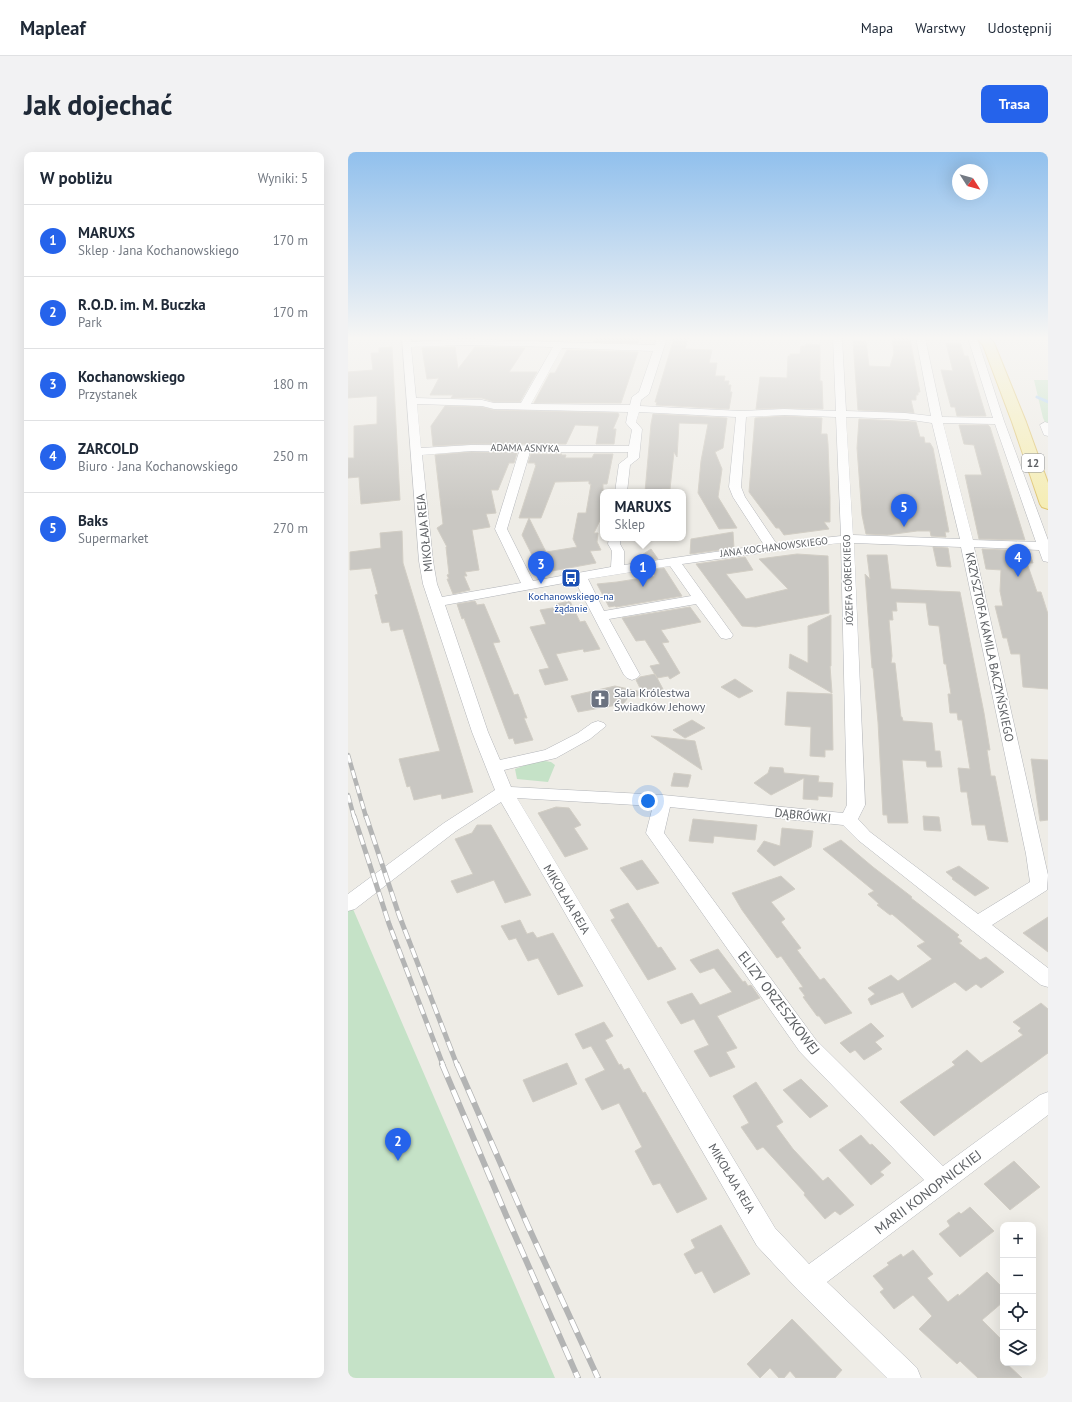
<!DOCTYPE html>
<html lang="pl">
<meta charset="utf-8">
<style>
:root{--surface:#fff;--page:#f2f2f3;--text:#1f2937;--muted:#747a83;--line:#e0e1e3;--accent:#2563eb}
body{margin:0;font-family:"PT Sans",sans-serif;background:var(--page);color:var(--text)}
.controls{position:absolute;right:12px;bottom:12px;display:grid;overflow:hidden;border-radius:8px;box-shadow:0 4px 16px #0002}
.controls button{width:36px;height:36px;display:grid;place-items:center;padding:0;border:0;border-bottom:1px solid var(--line);background:var(--surface);color:var(--text);font:20px sans-serif}
.compass{position:absolute;left:604px;top:12px;width:36px;height:36px;border-radius:50%;background:var(--surface);box-shadow:0 4px 16px #0002;rotate:126deg}
.you{position:absolute;left:300px;top:649px;width:14px;height:14px;margin:-10px;border:3px solid #fff;border-radius:50%;background:#1a73e8;box-shadow:0 0 0 6px #1a73e833}
.badge{display:grid;place-items:center;width:26px;height:26px;border-radius:50%;background:var(--accent);color:#fff;font-size:13px;font-weight:700}
.pin{position:absolute;translate:-50% -33px;filter:drop-shadow(0 1px 2px #0008)}
.pin::after{content:'';position:absolute;top:21px;width:14px;height:12px;background:inherit;clip-path:polygon(0 0,100% 0,50% 100%)}
.popup{position:absolute;left:252px;top:337px;width:86px;height:52px;box-sizing:border-box;display:grid;place-content:center;border-radius:8px;background:var(--surface);filter:drop-shadow(0 1px 3px #0005);font-size:13px;white-space:nowrap;color:var(--muted)}
.popup b{font-size:15px;color:var(--text)}
.popup::after{content:'';position:absolute;left:50%;top:100%;margin-left:-8px;border:8px solid transparent;border-top-color:var(--surface)}
.list{margin:0;padding:0;list-style:none}
h2{display:flex;justify-content:space-between;align-items:center;height:52px;margin:0;padding:0 16px;font-size:17px}
h2 small{font-size:13px;font-weight:400;color:var(--muted)}
.list li{display:grid;grid-template-columns:26px 1fr auto;gap:12px;align-items:center;box-sizing:border-box;height:72px;padding:0 16px;border-top:1px solid var(--line)}
.list b{display:block;font-size:15px;white-space:nowrap}
.list p{margin:0;font-size:13px;white-space:nowrap;color:var(--muted)}
.list em{font-size:13px;font-style:normal;color:var(--muted)}
.icon{flex:none;width:22px;height:22px;fill:none;stroke:currentColor;stroke-width:2;stroke-linecap:round;stroke-linejoin:round}
.map{position:relative;flex:none;width:700px;height:1226px;overflow:hidden;border-radius:8px}
header{display:flex;align-items:center;gap:24px;box-sizing:border-box;height:56px;padding:0 20px;background:var(--surface);border-bottom:1px solid var(--line)}
header strong{font-size:19px}
nav{display:flex;gap:22px;margin-inline-start:auto;font-size:14px}
.intro{display:flex;align-items:center;justify-content:space-between;box-sizing:border-box;height:96px;padding:0 24px}
h1{margin:0;font-size:28px}
.button{padding:10px 18px;border-radius:8px;background:var(--accent);color:#fff;font-size:14px;font-weight:700}
main{display:flex;gap:24px;padding:0 24px}
aside{flex:1;background:var(--surface);border-radius:8px;box-shadow:0 4px 16px #0002}
.map>svg:first-child{display:block}
.green{fill:#c5e2c7}
.lines{fill:none;stroke-linecap:round;stroke-linejoin:round}
.stream{stroke:#afd3f4;stroke-width:3}
.building{fill:#c9c7c2;stroke:#d2cec5;fill-rule:evenodd}
.minor-casing{stroke:#b3b5b9;stroke-width:1}
.major-casing{stroke:#dfc46d;stroke-width:2}
.minor{fill:#fff;fill-rule:evenodd}
.major{fill:#f5edb4;fill-rule:evenodd}
.rail-far2-casing{stroke:#b3b4b4;stroke-width:4.5}
.rail-far1-casing{stroke:#b3b4b4;stroke-width:5}
.rail-casing{stroke:#b3b4b4;stroke-width:6}
.rail-far2{stroke:#fff;stroke-width:3;stroke-dasharray:8;stroke-linecap:butt}
.rail-far1{stroke:#fff;stroke-width:3.5;stroke-dasharray:10;stroke-linecap:butt}
.rail{stroke:#fff;stroke-width:4.5;stroke-dasharray:14;stroke-linecap:butt}
.labels{text-anchor:middle;dominant-baseline:central;stroke-width:3;stroke-linejoin:round;paint-order:stroke}
.far-street-label{font-size:10px;fill:#5d6064;stroke:#fff}
.far-transit-label{font-size:10px;fill:#164399;stroke:#fff}
.shield{fill:#fff;stroke:#8e9092;stroke-width:1}
.shield-label{font-size:11px;font-weight:bold;fill:#5d6064}
.street-label{font-size:12px;fill:#5d6064;stroke:#fff}
.worship-label{font-size:12px;fill:#5b616d;stroke:#fff;text-anchor:start}
.near-street-label{font-size:14px;fill:#5d6064;stroke:#fff}
</style>
<header>
<strong>Mapleaf</strong>
<nav><a>Mapa</a><a>Warstwy</a><a>Udostępnij</a></nav>
</header>
<div class="intro"><h1>Jak dojechać</h1><a class="button">Trasa</a></div>
<main>
<aside>
<h2>W pobliżu<small>Wyniki: 5</small></h2>
<ul class="list">
<li><span class="badge">1</span><div><b>MARUXS</b><p>Sklep · Jana Kochanowskiego</p></div><em>170 m</em></li>
<li><span class="badge">2</span><div><b>R.O.D. im. M. Buczka</b><p>Park</p></div><em>170 m</em></li>
<li><span class="badge">3</span><div><b>Kochanowskiego</b><p>Przystanek</p></div><em>180 m</em></li>
<li><span class="badge">4</span><div><b>ZARCOLD</b><p>Biuro · Jana Kochanowskiego</p></div><em>250 m</em></li>
<li><span class="badge">5</span><div><b>Baks</b><p>Supermarket</p></div><em>270 m</em></li>
</ul>
</aside>
<div class="map">
<svg width="700" height="1226" viewBox="0 0 700 1226">
<rect width="100%" height="100%" fill="#eeece6"/>
<!-- green -->
<path class="green" d="M686,228H700V272L697,270L695,266Z
M191,608L203,610L207,613L200,630L169,627L167,617Z
M0,743L2,750L207,1226H0Z"/>
<g class="lines">
<!-- stream -->
<path class="stream" d="M689,245L700,250"/>
</g>
<!-- building -->
<path class="building" d="M247,186H292L290,191L245,190Z
M326,186H340L337,197L364,198L361,211H369L367,224H377L376,229H381L380,233H383L382,240H384L381,257L308,253L309,250H307Z
M544,186L562,187L572,240H570V243H568V248H563L566,261L510,258L505,189L518,190L521,214L542,215L546,201Z
M598,191L613,192L616,204H620L638,264H609L607,255H603L593,218L605,219Z
M458,192L472,193V229H474L475,257L436,256L408,257L412,225L439,226L440,204H442V202H452L453,194H458Z
M44,195L52,348L13,352L11,325L0,326V306H6V274L29,272V244L0,246V220L25,218L23,201H31V196Z
M107,195L110,217L127,195L177,196L161,220H189L172,250H146L134,246H103L105,243H82L91,226L79,227L74,196Z
M219,198L290,200L273,251H186L202,221H207Z
M97,254L134,255L146,258L270,261L271,263L265,277H268L266,292H248L251,274L227,273L218,292H123L85,294L83,274Z
M305,262L379,266L375,296L367,300L374,317L370,345L389,376L371,377L350,341L353,309L360,272L331,271L329,305L326,300L322,337H314V340H297L303,272Z
M436,264L474,266L473,282H479L480,292L482,346V370H476L481,377L436,383L431,376H428L401,340L407,266Z
M511,267L568,270L572,285H576L577,291H582L585,296L601,380H597L598,385L583,384L582,379H569L539,383L518,382L514,363L509,296Z
M611,273H640L642,275L677,388L631,387L617,323H634L626,293L616,292Z
M123,300L169,301L166,311H161L150,338H143L148,361L138,362L142,375L124,378L131,418L117,420L119,424H116L122,438L105,442L99,427H101L99,423L101,422L98,395H99L89,376L95,372L87,303Z
M183,302H214L213,303H218L217,306H244L246,302H265L259,332H255V362L246,381H250L249,390L253,398L242,399L248,411L193,421L174,383L181,366H171L188,313H187V311H180ZM241,329V332H243L238,361H230L225,387L229,395L198,400L181,366H193L207,330Z
M54,379L55,411L125,640L94,647L93,642L66,648L62,634L59,635L51,607L92,599L55,477L43,479L41,470L34,471L27,443L30,442L23,416L2,418V400L33,396L32,381Z
M385,380L386,396L342,402L343,387Z
M585,395L600,396L603,415L589,414Z
M303,397L310,407L297,408L294,403Z
M634,397L681,399L685,411H679L689,440H693L700,462V537L675,535L672,502H663L659,486H655L647,454H655L652,439L653,418L638,417Z
M449,402L480,404L481,461L408,475L394,474L348,412L397,405L405,418L378,422L398,447L440,437L411,407Z
M519,403H539L543,437L612,440L636,561L642,598H639L643,624H647L660,690L640,688L637,673H624L619,640H613L610,616L622,617L614,568H610L609,561H602L600,542H603L598,512H596L591,474L581,473L578,451L548,450L549,459H544L545,468H541L544,504L543,511H547L553,565H554L555,569L584,571L587,599H592L594,615H579L578,609L554,608L560,671H540L539,663H535L530,570L525,516H524L517,422L522,427Z
M316,416L334,444L268,455L267,454L261,455L249,432L269,430L307,424L303,418Z
M127,449L129,453L136,452L152,490L145,491L166,543L170,542L179,566H176L185,588L167,592L165,586L161,587L116,466L114,467L109,452Z
M222,449L232,470L237,469L252,497L236,500L235,497L208,502L220,528L197,533L191,518L201,516L182,475L198,472L192,458L210,455L208,452Z
M342,455L353,470L313,478L321,490L314,491L332,521L322,527L320,524L309,526L302,514L312,512L297,488L288,489L274,466Z
M483,463V514H482L484,541L441,516L442,502L460,511V474Z
M307,522L316,539L280,546L275,552L230,560L223,544L267,534L294,540L288,528L292,525Z
M387,527L405,539L391,546L373,535Z
M439,540L484,542L485,598H477V605L462,604L463,575L437,573Z
M344,568L357,576L337,586L325,578Z
M303,584L347,589L354,618Z
M683,607L700,608V668L692,669Z
M422,615L435,616L436,621L471,624L470,630L485,631L484,645L470,644V648L455,647L456,626L423,643L406,631L420,621Z
M326,621L343,623L340,635L323,634Z
M208,655L221,656L233,673L226,676L240,697L217,705L190,661Z
M575,664L591,665L593,679L576,678Z
M345,667L409,673L407,688L366,684L365,691L341,689Z
M129,673H143L183,743L157,751L146,728L109,741L103,729L125,722L107,687L124,681Z
M434,676L465,679L463,695L426,714L409,699L416,689L432,694Z
M493,688L525,715L564,745L563,746L611,783L609,785L614,789L611,791L632,808L638,805L656,820L633,836L628,832L618,839L607,830L564,856L555,840L523,853L520,847L527,842L520,836L543,823L550,829L584,807L569,794L577,790L544,762L542,763L529,753L531,752L520,742L526,739L475,697Z
M294,708L311,731L289,738L272,716Z
M611,714L641,736L627,744L604,727L605,726L598,720Z
M433,724L447,737L423,750L437,767L433,770L453,796L449,798L472,828L476,826L504,861L477,872L471,864H469L455,845L457,844L451,836L455,835L433,804L429,806L394,758L384,741Z
M280,751L310,796L313,795L328,817L300,828L263,768L267,766L262,758Z
M700,765V800L675,781Z
M172,768L179,782L185,780L189,786L205,781L235,834L210,843L190,806L180,809L168,786L161,788L153,774Z
M370,797L395,830L397,829L400,834L403,833L412,846L369,864L389,896L378,900L387,915L362,925L346,899L361,893L346,867L333,872L319,850L344,841L352,853L384,840L366,816L352,821L342,808Z
M693,851L700,857V901L586,984L552,950L607,913L604,910L619,898L633,911L675,883L670,879L673,876L665,870Z
M256,870L265,884L257,888L271,913L273,912L276,918L281,916L295,941L297,940L359,1047L329,1061L312,1031L305,1033L287,999L294,995L271,951L254,958L237,927L257,918L243,894L235,897L227,882Z
M523,871L536,884L527,890L534,897L516,908L507,898L502,901L492,891Z
M219,911L229,932L185,950L175,928Z
M453,927L480,954L462,966L435,938Z
M408,930L435,970L428,974L445,997L475,1029L480,1025L506,1053L492,1063L487,1059L477,1067L456,1043L457,1041L415,995L409,998L393,975L401,971L385,944Z
M513,983L522,993L524,992L543,1011L532,1020L536,1023L523,1033L491,998Z
M666,1009L692,1035L662,1058L636,1032Z
M622,1055L646,1079L612,1105L591,1082L602,1074L599,1069L611,1060L613,1062Z
M373,1073L402,1122L366,1141L354,1119L347,1122L336,1102L347,1096L343,1088Z
M565,1098L585,1122L579,1126L600,1150L610,1142L611,1144L639,1120L655,1136V1150L634,1168L655,1189V1211H658L674,1226H630L612,1209L609,1212L571,1177L584,1164L565,1143L546,1157L532,1140L536,1137L525,1124L541,1113L539,1111L553,1102L555,1105Z
M444,1167L494,1218L487,1226H448L442,1219L436,1226H431L422,1216L412,1226L399,1212Z"/>
<g class="lines">
<defs>
<path id="minor" d="M54,186H63V190L116,187L307,193L308,189L307,186H315L318,189L301,242L293,248L292,254L393,259L436,257L488,259L485,186H494L498,259L557,261L583,264L568,186H577L594,265L645,266L620,186H629L656,269L700,388V410L695,409L691,398L626,395L700,723L699,738L644,773L700,816V835L693,833L510,688L495,673L322,655L316,681L468,888L595,1014L692,943L700,940V963L479,1130L569,1216L573,1226H539L450,1138L409,1094L153,650L108,679L7,757L0,759V742L96,671L147,638L124,580L75,432L71,409ZM116,193L205,195L173,251H146L134,248L68,246L63,195ZM214,196L305,199L291,240L284,245L282,253L183,252ZM69,252L134,254L146,257L280,260L278,271L284,278L281,294L123,293L73,296ZM291,260L388,265L381,335L385,345L416,393L276,413V399L272,392L273,386H261L260,392L264,399L263,415L185,429L159,377L182,300H280V305L271,312L267,340H279L282,313L291,306L294,277L288,270ZM436,263L488,265L493,384L428,391L397,345L393,335L398,265ZM498,265L557,267L584,271L612,387L505,383ZM595,271L647,272L688,390L625,388ZM123,299L171,300L147,377L173,431L94,445L89,432L85,409L74,303ZM493,391L499,653L495,661L315,643L163,635L156,618L208,606L242,587L258,574L256,571L250,569L244,571L230,581L197,598L152,608L140,580L97,453L227,429L276,523L279,526L284,528L289,526L292,523L261,467L348,452L373,486L378,487L383,486L385,483L334,412L455,395ZM506,391L613,395L678,702L682,730L630,762L522,680L510,667L517,653ZM322,414L343,444L256,459L240,427ZM169,646L305,654L298,681L452,900L576,1028L461,1112L427,1076Z
M697,270L700,271V284L696,283L692,273Z"/>
<path id="major" d="M628,186H642L646,191L678,270L700,331V357L694,355L692,352L664,270L635,193Z"/>
</defs>
<!-- minor casing -->
<use href="#minor" class="minor-casing"/>
<!-- major casing -->
<use href="#major" class="major-casing"/>
<!-- minor -->
<use href="#minor" class="minor"/>
<!-- major -->
<use href="#major" class="major"/>
<defs>
<path id="rail-far2" d="M0,603L18,665
M0,643L6,665"/>
<path id="rail-far1" d="M6,664L41,772L95,913
M18,664L51,763L109,913"/>
<path id="rail" d="M94,912L158,1063L230,1226
M109,912L180,1074L250,1226"/>
</defs>
<!-- rail-far2 casing -->
<use href="#rail-far2" class="rail-far2-casing"/>
<!-- rail-far1 casing -->
<use href="#rail-far1" class="rail-far1-casing"/>
<!-- rail casing -->
<use href="#rail" class="rail-casing"/>
<!-- rail-far2 -->
<use href="#rail-far2" class="rail-far2"/>
<!-- rail-far1 -->
<use href="#rail-far1" class="rail-far1"/>
<!-- rail -->
<use href="#rail" class="rail"/>
</g>
<!-- sky -->
<linearGradient id="sky" x2="0" y2="1"><stop stop-color="#91c0ed"/><stop offset="0.52" stop-color="#f7f6f4"/><stop offset="1" stop-color="#f7f6f4" stop-opacity="0"/></linearGradient>
<rect width="700" height="358" fill="url(#sky)"/>
<!-- icons -->
<defs>
<symbol id="bus-square" viewBox="-11 -11 22 22"><rect x="-9" y="-9" width="18" height="18" rx="4" fill="#1a4fb4" stroke="#fff"/><path d="M-5-6H5V4H4V6H2V4H-2V6H-4V4H-5ZM-3.5-4V0h7V-4ZM-3.5 1.2v1.5H-2V1.2ZM2 1.2v1.5H3.5V1.2Z" fill="#fff"/></symbol>
<symbol id="church-square" viewBox="-11 -11 22 22"><rect x="-9" y="-9" width="18" height="18" rx="4" fill="#6b7280" stroke="#fff"/><path d="M-1.2-6h2.4v3.5h3.3v2.4h-3.3V6h-2.4V-.1h-3.3v-2.4h3.3Z" fill="#fff"/></symbol>
</defs>
<g fill-rule="evenodd">
<use href="#bus-square" x="212" y="415" width="22" height="22"/>
<use href="#church-square" x="241" y="536" width="22" height="22"/>
</g>
<g class="labels">
<!-- far-street labels -->
<g class="far-street-label">
<text transform="translate(177 296) rotate(1)">ADAMA ASNYKA</text>
<text transform="translate(426 395) rotate(-7)">JANA KOCHANOWSKIEGO</text>
<text transform="translate(500 428) rotate(-92)">JÓZEFA GÓRECKIEGO</text>
</g>
<!-- far-transit labels -->
<g class="far-transit-label">
<text x="223" y="444">Kochanowskiego-na<tspan x="223" dy="12">żądanie</tspan></text>
</g>
<!-- shield labels -->
<rect class="shield" x="674" y="302" width="22" height="18" rx="3"/>
<g class="shield-label">
<text x="685" y="311">12</text>
</g>
<!-- street labels -->
<g class="street-label">
<text transform="translate(76 381) rotate(-96)">MIKOŁAJA REJA</text>
<text transform="translate(642 495) rotate(78)">KRZYSZTOFA KAMILA BACZYŃSKIEGO</text>
<text transform="translate(455 663) rotate(6)">DĄBRÓWKI</text>
<text transform="translate(219 747) rotate(59)">MIKOŁAJA REJA</text>
<text transform="translate(384 1026) rotate(59)">MIKOŁAJA REJA</text>
</g>
<!-- worship labels -->
<g class="worship-label">
<text x="266" y="540">Sala Królestwa<tspan x="266" dy="14">Świadków Jehowy</tspan></text>
</g>
<!-- near-street labels -->
<g class="near-street-label">
<text transform="translate(431 851) rotate(53)">ELIZY ORZESZKOWEJ</text>
<text transform="translate(580 1040) rotate(-37)">MARII KONOPNICKIEJ</text>
</g>
</g>
</svg>
<div class="controls">
<button>+</button>
<button>−</button>
<button><svg class="icon" aria-label="locate" viewBox="0 0 24 24"><circle cx="12" cy="12" r="6"/><path d="M12 2v4M12 18v4M2 12h4M18 12h4"/></svg></button>
<button><svg class="icon" aria-label="layers" viewBox="0 0 24 24"><path d="M12 4l9 5-9 5-9-5zM3 14l9 5 9-5"/></svg></button>
</div>
<svg class="compass" viewBox="-18 -18 36 36"><path d="M0-13l5 13h-10z" fill="#e53935"/><path d="M0 13l5-13h-10z" fill="#747a83"/></svg>
<div class="you"></div>
<div class="pin badge" style="left:295px;top:435px">1</div>
<div class="popup"><b>MARUXS</b>Sklep</div>
<div class="pin badge" style="left:50px;top:1009px">2</div>
<div class="pin badge" style="left:193px;top:432px">3</div>
<div class="pin badge" style="left:670px;top:425px">4</div>
<div class="pin badge" style="left:556px;top:375px">5</div>
</div>
</main>
